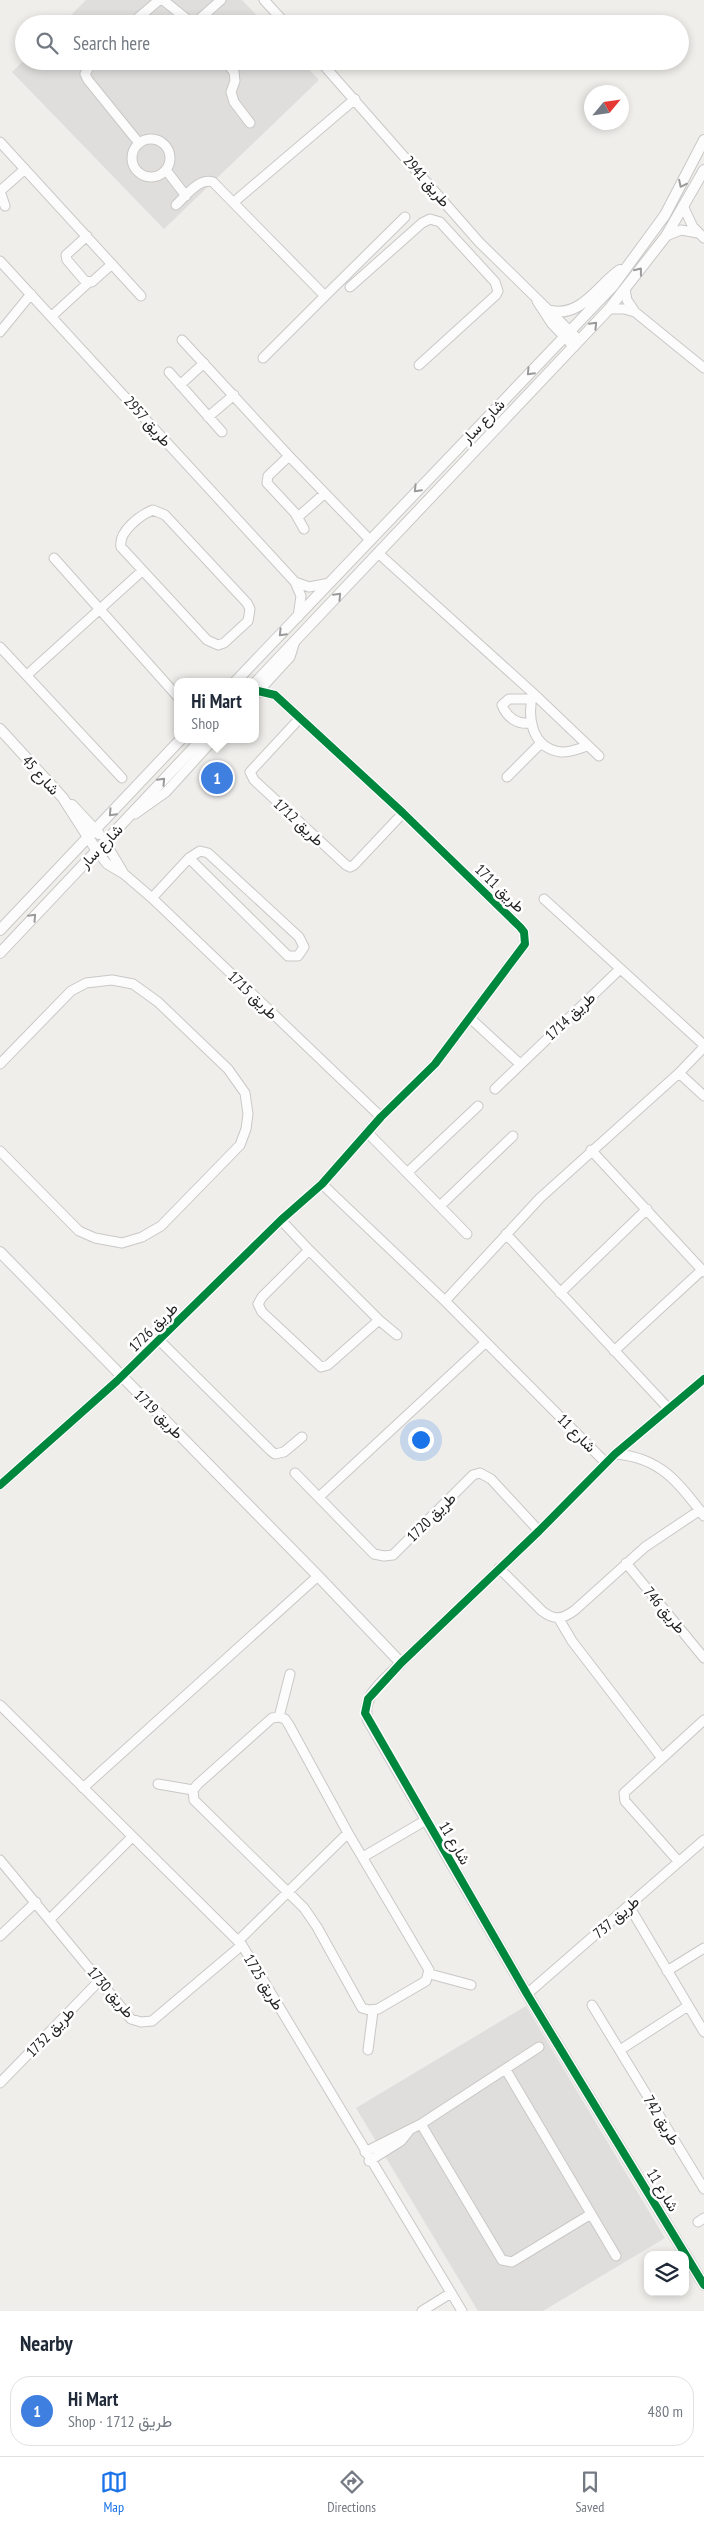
<!DOCTYPE html>
<meta charset="utf-8">
<style>
:root{--surface:#fff;--page:#f2f2f3;--text:#1f2937;--muted:#747a83;--line:#e0e1e3;--accent:#1a73e8}
body{margin:0;font-family:"PT Sans Narrow",Vazirmatn,sans-serif;background:var(--page);color:var(--text)}
.controls{position:absolute;right:15px;bottom:15px;display:grid;overflow:hidden;border-radius:10px;box-shadow:0 2px 8px #0003}
.controls button{width:45px;height:45px;display:grid;place-items:center;padding:0;border:0;border-bottom:1px solid var(--line);background:var(--surface);color:var(--text);font:25px sans-serif}
.compass{position:absolute;left:584px;top:85px;width:45px;height:45px;border-radius:50%;background:var(--surface);box-shadow:0 2px 8px #0003;rotate:61deg}
.you{position:absolute;left:420px;top:1439px;width:18px;height:18px;margin:-12px;border:4px solid #fff;border-radius:50%;background:#1a73e8;box-shadow:0 0 0 8px #1a73e833}
.badge{display:grid;place-items:center;width:32px;height:32px;border-radius:50%;background:var(--accent);color:#fff;font-size:16px;font-weight:700}
.pin{position:absolute;translate:-50% -50%;border:2px solid #fff;box-shadow:0 1px 5px #0006}
.popup{position:absolute;left:174px;top:678px;width:85px;height:65px;box-sizing:border-box;display:grid;place-content:center;border-radius:10px;background:var(--surface);filter:drop-shadow(0 1px 4px #0005);font-size:16px;white-space:nowrap;color:var(--muted)}
.popup b{font-size:19px;color:var(--text)}
.popup::after{content:'';position:absolute;left:50%;top:100%;margin-left:-10px;border:10px solid transparent;border-top-color:var(--surface)}
.list{margin:0;padding:0;list-style:none}
h2{display:flex;justify-content:space-between;align-items:center;height:65px;margin:0;padding:0 20px;font-size:21px}
h2 small{font-size:16px;font-weight:400;color:var(--muted)}
.list li{display:grid;grid-template-columns:32px 1fr auto;gap:15px;align-items:center;box-sizing:border-box;height:70px;margin:0 10px 10px;padding:0 10px;border:1px solid var(--line);border-radius:20px}
.list b{display:block;font-size:19px;white-space:nowrap}
.list p{margin:0;font-size:16px;white-space:nowrap;color:var(--muted)}
.list em{font-size:16px;font-style:normal;color:var(--muted)}
.icon{flex:none;width:28px;height:28px;fill:none;stroke:currentColor;stroke-width:2;stroke-linecap:round;stroke-linejoin:round}
.map{position:relative;flex:none;width:704px;height:2311px;overflow:hidden}
.search{position:absolute;background:var(--surface);box-shadow:0 2px 8px #0003;left:15px;right:15px;top:15px;height:55px;display:flex;align-items:center;gap:12px;box-sizing:border-box;padding:0 18px;border-radius:28px;color:var(--muted);font-size:19px}
.sheet{height:145px;background:var(--surface)}
nav{display:flex;justify-content:space-around;align-items:center;box-sizing:border-box;height:70px;border-top:1px solid var(--line);background:var(--surface);font-size:14px;color:var(--muted)}
nav a{display:grid;justify-items:center;gap:2px}
nav .on{color:var(--accent)}
.map>svg:first-child{display:block}
.residential{fill:#dfdedc}
.lines{fill:none;stroke-linecap:round;stroke-linejoin:round}
.minor-casing{stroke:#c9c8c7;stroke-width:11}
.tertiary-casing{stroke:#c9c8c7;stroke-width:12}
.minor{stroke:#fdfcfc;stroke-width:9}
.tertiary{stroke:#fdfcfc;stroke-width:10}
.cycleway-casing{stroke:#fff;stroke-width:11}
.cycleway{stroke:#00873e;stroke-width:8}
.oneway{stroke:#9a9a9a}
.labels{text-anchor:middle;dominant-baseline:central;stroke-width:5;stroke-linejoin:round;paint-order:stroke}
.street-label{font-size:15px;fill:#222;stroke:#fff}
</style>
<div class="map">
<svg width="704" height="2311" viewBox="0 0 704 2311">
<rect width="100%" height="100%" fill="#f0eeeb"/>
<!-- residential -->
<path class="residential" d="M86,0H242L265,24H62Z
M24,60L301,61L319,80L164,229L12,72Z
M526,2006L665,2238L543,2311H478L356,2108Z"/>
<g class="lines">
<defs>
<path id="minor" d="M163,0L193,24
M264,0L286,24
M131,24L159,0
M194,24L221,0
M92,61L85,74L88,80L139,143
M225,61L234,72L235,81L231,92L234,102L250,123
M320,61L479,242L579,340
M132 158a19 19 0 1 1 38 0a19 19 0 1 1-38 0Z
M0,142L141,296
M166,170L186,196
M0,191L25,169
M0,191L5,206
M234,202L355,99
M176,205C185,197 199,177 213,182L325,296L405,217
M684,208L693,227L704,238
M87,236L66,255L67,260L85,281L92,282L112,264
M666,236L681,230L698,233
M0,261L295,582L301,596L298,617
M350,287L422,223L430,219L440,222L495,282L498,291L496,295L419,365
M625,289L627,300L635,312L704,368
M537,301L552,324L573,346
M609,309H624L635,312
M52,316L89,282
M0,332L31,294
M182,340L289,456L369,539
M263,358L325,296
M169,372L222,432
M180,385L204,363
M208,417L234,395
M289,456L268,476L267,483L295,513L304,529
M153,510L165,515L247,603L250,609L248,621L224,643L218,645L207,640L121,547C118,532 140,515 153,510Z
M298,517L324,494
M378,553L533,693L599,756
M54,558L178,697
M295,582L309,587L330,583
M0,647L122,778
M27,675L142,571
M533,693C527,717 531,748 561,752C570,753 580,748 588,746
M256,694L290,657L295,641
M300,718L250,772L254,780L346,865L350,867L354,865L403,813
M531,723C518,725 507,718 502,705L509,699H531
M507,777L541,743
M135,814L166,792L214,739
M105,842L123,872
M97,851L107,864L124,874L152,898L381,1117
M152,898L189,858L200,851L208,853L299,937L304,947L298,956H288L189,858
M544,899L704,1045
M471,1019L520,1064
M0,1064L71,991L86,983L112,980L133,984L158,1002L228,1069L245,1093L248,1114L246,1129L240,1145L161,1226L142,1237L122,1243L95,1238L79,1231L0,1151
M679,1073L704,1096
M495,1089L620,969
M367,1132L467,1234
M591,1150L704,1272
M407,1173L478,1106
M322,1184L445,1301L606,1463
M440,1206L513,1136
M281,1220L309,1250
M506,1234L668,1408
M309,1250L379,1320L328,1365L321,1367L262,1312L258,1304L262,1297Z
M560,1293L647,1209
M445,1301L540,1198L679,1073L704,1047
M379,1320L397,1335
M159,1340L271,1451L275,1454L284,1452L302,1437
M614,1351L702,1270
M615,1454C659,1457 679,1482 704,1516
M295,1473L374,1554L384,1556L393,1555L473,1475L480,1473L491,1479L539,1531
M0,1485L117,1381L281,1220L322,1184L381,1117L435,1064L525,944L524,932L520,927L403,813L275,695L258,691
M319,1497L486,1342
M626,1563L704,1658
M499,1568L542,1611C555,1621 563,1619 575,1610L645,1547L700,1510
M559,1619L572,1641L661,1757
M401,1663L539,1531L615,1454L704,1379
M0,1705L242,1945L462,2311
M279,1717L285,1719L289,1725L348,1833L429,1970L426,1981L378,2009L369,2010L362,2008L317,1927L304,1908L194,1800L193,1790L198,1784L272,1718Z
M279,1717L290,1674
M158,1784L193,1790
M83,1788L318,1576
M363,1857L426,1820
M0,1860L131,2019L141,2022L152,2021L242,1945
M679,1862L625,1801L624,1793L704,1720
M629,1906L704,2032
M50,1919L132,1837
M0,1936L36,1902
M238,1941L348,1833
M667,1971L704,1948
M430,1974L471,1985
M527,1994L704,1840
M592,2005L704,2189
M368,2050L373,2011
M620,2050L688,2006
M506,2070L616,2256
M0,2083L100,1980
M421,2124L502,2260L512,2262L591,2214
M365,2152L421,2124L539,2047
M369,2161L401,2141L409,2131
M698,2222L704,2218
M422,2311L451,2293"/>
<path id="tertiary" d="M551,311C582,317 598,285 620,270
M235,682L613,286L665,215L704,140
M256,682L609,309L666,236L704,170
M0,729L63,798L97,851
M72,805L99,834
M0,930L181,739
M0,953L202,739
M0,1252L318,1576L401,1663C386,1679 359,1697 368,1720L527,1994L704,2285"/>
</defs>
<!-- minor casing -->
<use href="#minor" class="minor-casing"/>
<!-- tertiary casing -->
<use href="#tertiary" class="tertiary-casing"/>
<!-- minor -->
<use href="#minor" class="minor"/>
<!-- tertiary -->
<use href="#tertiary" class="tertiary"/>
<defs>
<path id="cycleway" d="M704,1379L615,1454L539,1531L401,1663L368,1699L365,1713L527,1994L704,2285
M0,1485L117,1381L281,1220L322,1184L381,1117L435,1064L525,944L524,932L520,927L403,813L275,695L258,691"/>
</defs>
<!-- cycleway casing -->
<use href="#cycleway" class="cycleway-casing"/>
<!-- cycleway -->
<use href="#cycleway" class="cycleway"/>
</g>
<!-- one-way arrows -->
<defs><path id="oneway-chevron" d="M-2-3.5L2.5 0L-2 3.5" fill="none" stroke-width="1.6" stroke-linecap="round" stroke-linejoin="round" transform="scale(1.25)"/></defs>
<g class="oneway">
<use href="#oneway-chevron" transform="translate(682 184) rotate(116)"/>
<use href="#oneway-chevron" transform="translate(639 271) rotate(-52)"/>
<use href="#oneway-chevron" transform="translate(594 325) rotate(-46)"/>
<use href="#oneway-chevron" transform="translate(530 372) rotate(133)"/>
<use href="#oneway-chevron" transform="translate(417 489) rotate(134)"/>
<use href="#oneway-chevron" transform="translate(338 596) rotate(-47)"/>
<use href="#oneway-chevron" transform="translate(282 633) rotate(134)"/>
<use href="#oneway-chevron" transform="translate(162 781) rotate(-47)"/>
<use href="#oneway-chevron" transform="translate(112 813) rotate(133)"/>
<use href="#oneway-chevron" transform="translate(33 917) rotate(-47)"/>
</g>
<g class="labels">
<!-- street labels -->
<g class="street-label">
<text transform="translate(427 181) rotate(49)">طريق 2941</text>
<text transform="translate(148 421) rotate(48)">طريق 2957</text>
<text transform="translate(483 421) rotate(-46)">شارع سار</text>
<text transform="translate(41 775) rotate(48)">شارع 45</text>
<text transform="translate(299 822) rotate(43)">طريق 1712</text>
<text transform="translate(101 846) rotate(-46)">شارع سار</text>
<text transform="translate(500 888) rotate(44)">طريق 1711</text>
<text transform="translate(253 995) rotate(44)">طريق 1715</text>
<text transform="translate(570 1016) rotate(-43)">طريق 1714</text>
<text transform="translate(153 1327) rotate(-45)">طريق 1726</text>
<text transform="translate(159 1414) rotate(45)">طريق 1719</text>
<text transform="translate(577 1433) rotate(45)">شارع 11</text>
<text transform="translate(431 1517) rotate(-45)">طريق 1720</text>
<text transform="translate(665 1610) rotate(50)">طريق 746</text>
<text transform="translate(455 1843) rotate(60)">شارع 11</text>
<text transform="translate(616 1917) rotate(-41)">طريق 737</text>
<text transform="translate(264 1982) rotate(59)">طريق 1725</text>
<text transform="translate(111 1992) rotate(49)">طريق 1730</text>
<text transform="translate(50 2032) rotate(-46)">طريق 1732</text>
<text transform="translate(662 2120) rotate(59)">طريق 742</text>
<text transform="translate(663 2190) rotate(59)">شارع 11</text>
</g>
</g>
</svg>
<div class="controls">
<button><svg class="icon" aria-label="layers" viewBox="0 0 24 24"><path d="M12 4l9 5-9 5-9-5zM3 14l9 5 9-5"/></svg></button>
</div>
<svg class="compass" viewBox="-18 -18 36 36"><path d="M0-13l5 13h-10z" fill="#e53935"/><path d="M0 13l5-13h-10z" fill="#747a83"/></svg>
<div class="you"></div>
<div class="pin badge" style="left:217px;top:778px;background:#3f7fe0">1</div>
<div class="popup"><b>Hi Mart</b>Shop</div>
<div class="search"><svg class="icon" aria-label="search" viewBox="0 0 24 24"><circle cx="10" cy="10" r="6"/><path d="M15 15l6 6"/></svg>Search here</div>
</div>
<section class="sheet">
<h2>Nearby<small></small></h2>
<ul class="list">
<li><span class="badge" style="background:#3f7fe0">1</span><div><b>Hi Mart</b><p>Shop · طريق 1712</p></div><em>480 m</em></li>
</ul>
</section>
<nav>
<a class="on"><svg class="icon" aria-label="map" viewBox="0 0 24 24"><path d="M3 6l6-2 6 2 6-2v14l-6 2-6-2-6 2zM9 4v14M15 6v14"/></svg>Map</a>
<a><svg class="icon" aria-label="directions" viewBox="0 0 24 24"><path d="M12 3l9 9-9 9-9-9zM9 14v-3h6M13 9l2 2-2 2"/></svg>Directions</a>
<a><svg class="icon" aria-label="saved" viewBox="0 0 24 24"><path d="M7 4h10v16l-5-4-5 4z"/></svg>Saved</a>
</nav>
